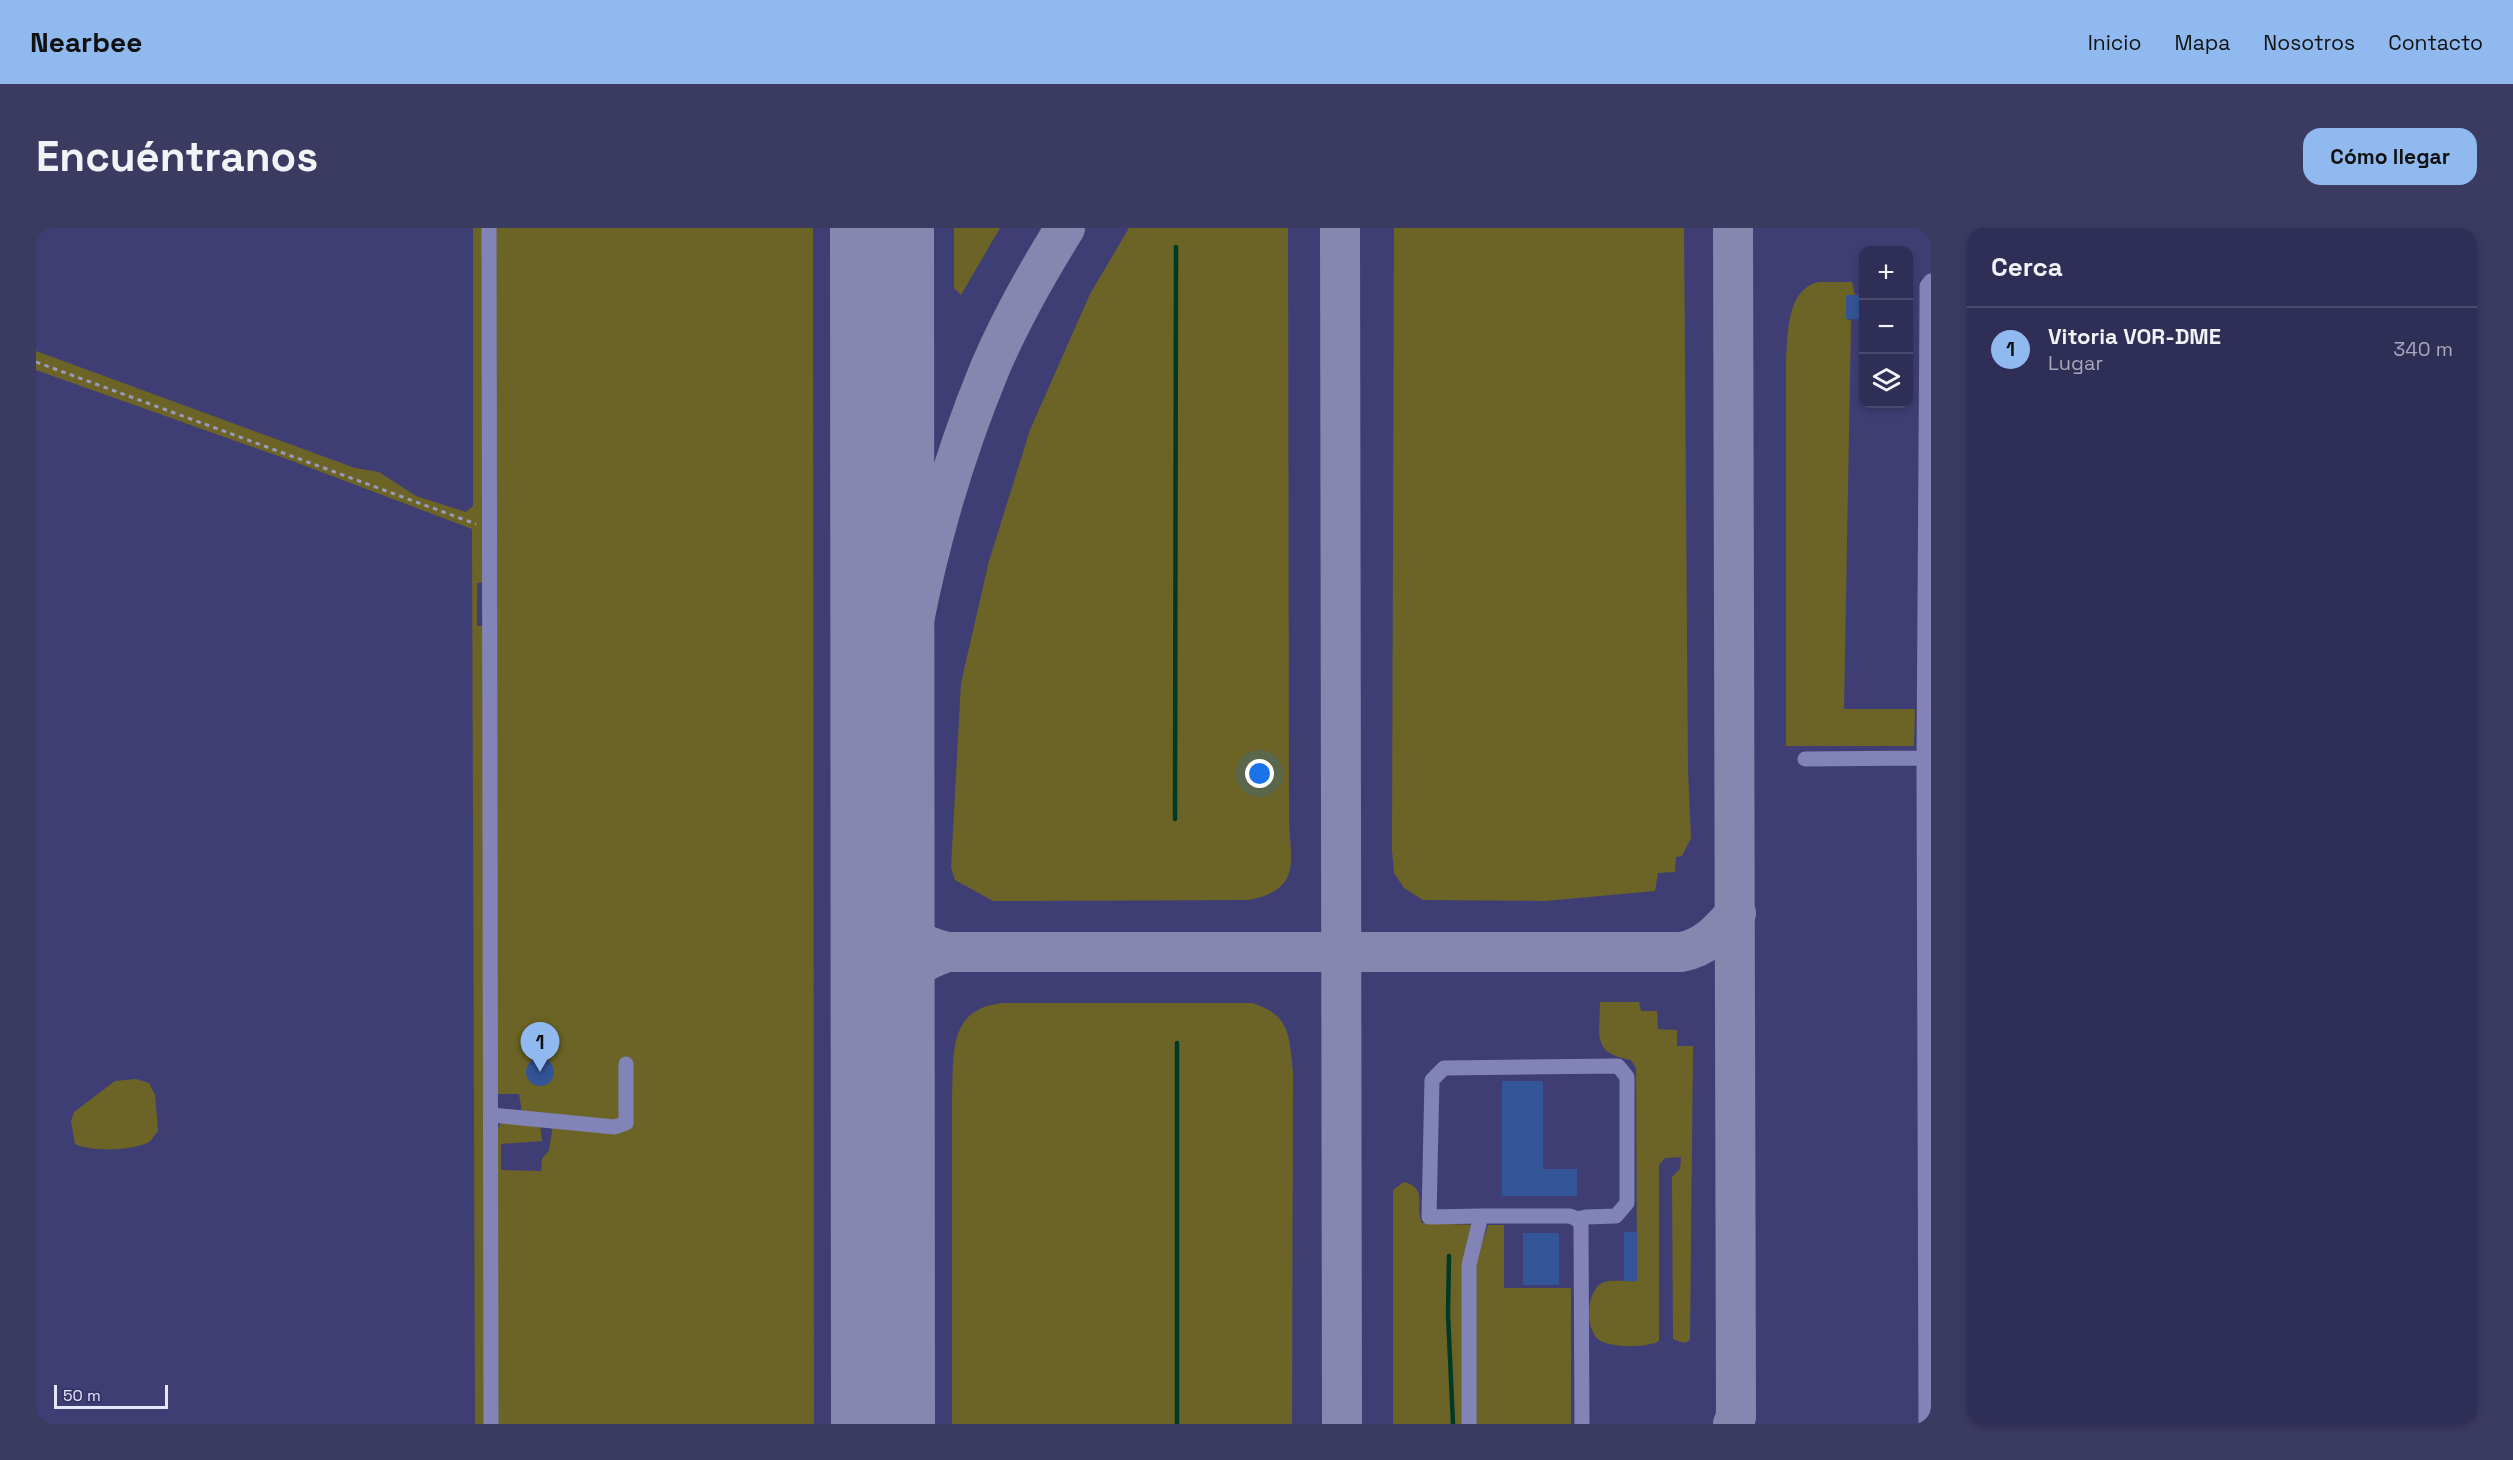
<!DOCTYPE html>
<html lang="es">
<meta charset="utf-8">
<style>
:root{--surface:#2f2e57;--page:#3b3a61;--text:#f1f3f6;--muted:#a7a8ba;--line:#4a4a6d;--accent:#90b9f0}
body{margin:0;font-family:"Space Grotesk",sans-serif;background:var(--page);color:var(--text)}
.controls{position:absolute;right:18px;top:18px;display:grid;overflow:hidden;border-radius:12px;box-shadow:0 3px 9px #0003}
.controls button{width:54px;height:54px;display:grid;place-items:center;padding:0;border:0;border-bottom:2px solid var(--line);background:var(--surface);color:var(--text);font:30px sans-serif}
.scale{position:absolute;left:18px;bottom:15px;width:114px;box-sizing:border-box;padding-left:6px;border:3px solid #e6e7fb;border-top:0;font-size:16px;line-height:21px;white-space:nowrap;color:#e6e7fb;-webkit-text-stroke:4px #353368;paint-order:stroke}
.you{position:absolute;left:1224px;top:546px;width:21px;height:21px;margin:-15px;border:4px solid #fff;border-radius:50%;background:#1a73e8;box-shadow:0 0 0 9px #1a73e833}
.badge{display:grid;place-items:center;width:39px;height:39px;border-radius:50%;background:var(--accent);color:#111;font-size:20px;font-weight:700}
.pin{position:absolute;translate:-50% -50px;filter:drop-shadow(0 2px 3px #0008)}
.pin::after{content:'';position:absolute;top:32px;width:21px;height:18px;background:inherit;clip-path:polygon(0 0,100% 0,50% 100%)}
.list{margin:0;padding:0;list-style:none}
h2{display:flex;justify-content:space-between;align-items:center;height:78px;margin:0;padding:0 24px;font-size:26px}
h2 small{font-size:20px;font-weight:400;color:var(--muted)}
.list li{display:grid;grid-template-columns:39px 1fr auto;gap:18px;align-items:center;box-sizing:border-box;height:84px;padding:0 24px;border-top:2px solid var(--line)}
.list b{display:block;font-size:22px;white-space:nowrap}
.list p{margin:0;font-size:20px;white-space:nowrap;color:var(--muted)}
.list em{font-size:20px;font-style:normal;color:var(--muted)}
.icon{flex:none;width:33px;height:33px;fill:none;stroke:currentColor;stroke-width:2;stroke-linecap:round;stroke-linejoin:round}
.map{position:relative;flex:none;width:1895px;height:1196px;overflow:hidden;border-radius:18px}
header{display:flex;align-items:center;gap:36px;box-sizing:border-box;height:84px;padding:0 30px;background:var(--accent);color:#111}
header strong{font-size:28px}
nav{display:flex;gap:33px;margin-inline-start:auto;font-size:21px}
.intro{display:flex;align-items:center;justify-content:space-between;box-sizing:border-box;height:144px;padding:0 36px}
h1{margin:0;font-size:42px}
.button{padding:15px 27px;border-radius:18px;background:var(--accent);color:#111;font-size:21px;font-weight:700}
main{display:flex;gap:36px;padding:0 36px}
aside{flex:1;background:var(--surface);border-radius:18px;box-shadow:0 3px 9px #0003}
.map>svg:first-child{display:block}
.green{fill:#6c6426}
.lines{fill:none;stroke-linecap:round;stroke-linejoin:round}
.stream{stroke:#003a25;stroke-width:4.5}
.taxiway{stroke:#8686ae;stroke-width:40}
.runway{stroke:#8686ae;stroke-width:104}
.building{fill:#335496}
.path{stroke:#9a9abd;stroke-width:3;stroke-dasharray:4.5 4.5;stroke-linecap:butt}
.minor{stroke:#8284b8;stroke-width:15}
</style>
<header>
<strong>Nearbee</strong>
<nav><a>Inicio</a><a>Mapa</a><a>Nosotros</a><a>Contacto</a></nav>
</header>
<div class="intro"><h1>Encuéntranos</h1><a class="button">Cómo llegar</a></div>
<main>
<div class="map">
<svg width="1895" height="1196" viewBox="0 0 1895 1196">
<rect width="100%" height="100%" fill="#3f3e74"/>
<!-- green -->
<path class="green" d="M437,0H449V354L441,355V398H450V1196H439L436,301L259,234L0,142V123L319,240L343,244L380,268L430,284L437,278Z
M457,0H777L778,1196H459L458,908L464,896L472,892L504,896L506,913L465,916V942L505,943L506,931L513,922L517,897L582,904L587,888L582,893L486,884L483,866H460Z
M918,0H964L925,67L918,60Z
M1093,0H1252L1253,593C1255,636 1265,662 1212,672L957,673L919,652L915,640L925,455L953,333L994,202L1054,66Z
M1358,0H1648L1652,543L1655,610L1646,628L1640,629L1639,644L1622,645L1619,663L1509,673L1387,672L1368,660L1358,645L1356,622Z
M1783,54H1816L1819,67L1810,90L1815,93L1808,481H1879L1878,518H1750V134C1752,107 1750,61 1783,54Z
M1564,774H1603L1605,783H1621L1622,801L1641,802V818H1657L1654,1112L1648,1115L1637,1111L1636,949L1644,941L1645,929L1629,930L1623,937V1113C1612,1120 1574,1120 1563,1112C1548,1100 1550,1061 1568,1054C1578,1051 1591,1054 1601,1053L1600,840L1595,832C1555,825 1564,807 1564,774Z
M965,775H1216C1255,787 1253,808 1257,844L1256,1196H916V869C918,841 912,797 942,782C948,778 957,777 965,775Z
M100,851L113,855L119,867L122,903C119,906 117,911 113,914C96,923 56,924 39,916L35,893L38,884L79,853Z
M1368,954C1393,961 1378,978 1386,995L1439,997L1428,1196H1357V962Z
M1452,997H1468V1060H1535V1196H1439V1036Z"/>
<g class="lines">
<!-- stream -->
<path class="stream" d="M1139,591L1140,19
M1413,1028L1412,1086L1417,1196
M1141,1196V815"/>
<!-- taxiway -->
<path class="taxiway" d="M1029,0C1001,45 975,91 954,140C896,280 865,424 853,575C851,603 842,644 850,670C862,703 878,716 911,724H1645C1669,720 1684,703 1700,685
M1304,0L1306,1196
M846,820C852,767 856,743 911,724
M1697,1196L1700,1189L1697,0"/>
<!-- runway -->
<path class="runway" d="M846,0L847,1196"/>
</g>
<!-- building -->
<path class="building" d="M1810,67H1827V91H1810Z
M490 844a14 14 0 1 1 28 0a14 14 0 1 1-28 0Z
M1466,853H1507V941H1541V968H1466Z
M1588,1004H1601V1053H1588Z
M1487,1005H1523V1057H1487Z"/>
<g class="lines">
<!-- path -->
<path class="path" d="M0,134L440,296"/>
<!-- minor -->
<path class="minor" d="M453,0L455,1196
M1769,531L1888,530
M455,887L579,899L590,895V836
M1445,988L1393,989L1396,852L1408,840L1582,838L1591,849V975L1580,988L1550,989L1541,991
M1433,1196V1037L1445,988H1534L1541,991L1545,997L1546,1196
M1890,1196L1888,530L1891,73V58L1895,53"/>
</g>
</svg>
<div class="controls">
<button>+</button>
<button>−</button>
<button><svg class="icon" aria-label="layers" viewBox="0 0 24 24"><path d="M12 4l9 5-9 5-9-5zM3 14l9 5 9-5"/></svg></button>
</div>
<div class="scale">50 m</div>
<div class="you"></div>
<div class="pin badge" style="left:504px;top:844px">1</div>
</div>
<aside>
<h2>Cerca<small></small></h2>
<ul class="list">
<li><span class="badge">1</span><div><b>Vitoria VOR-DME</b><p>Lugar</p></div><em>340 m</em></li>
</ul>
</aside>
</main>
